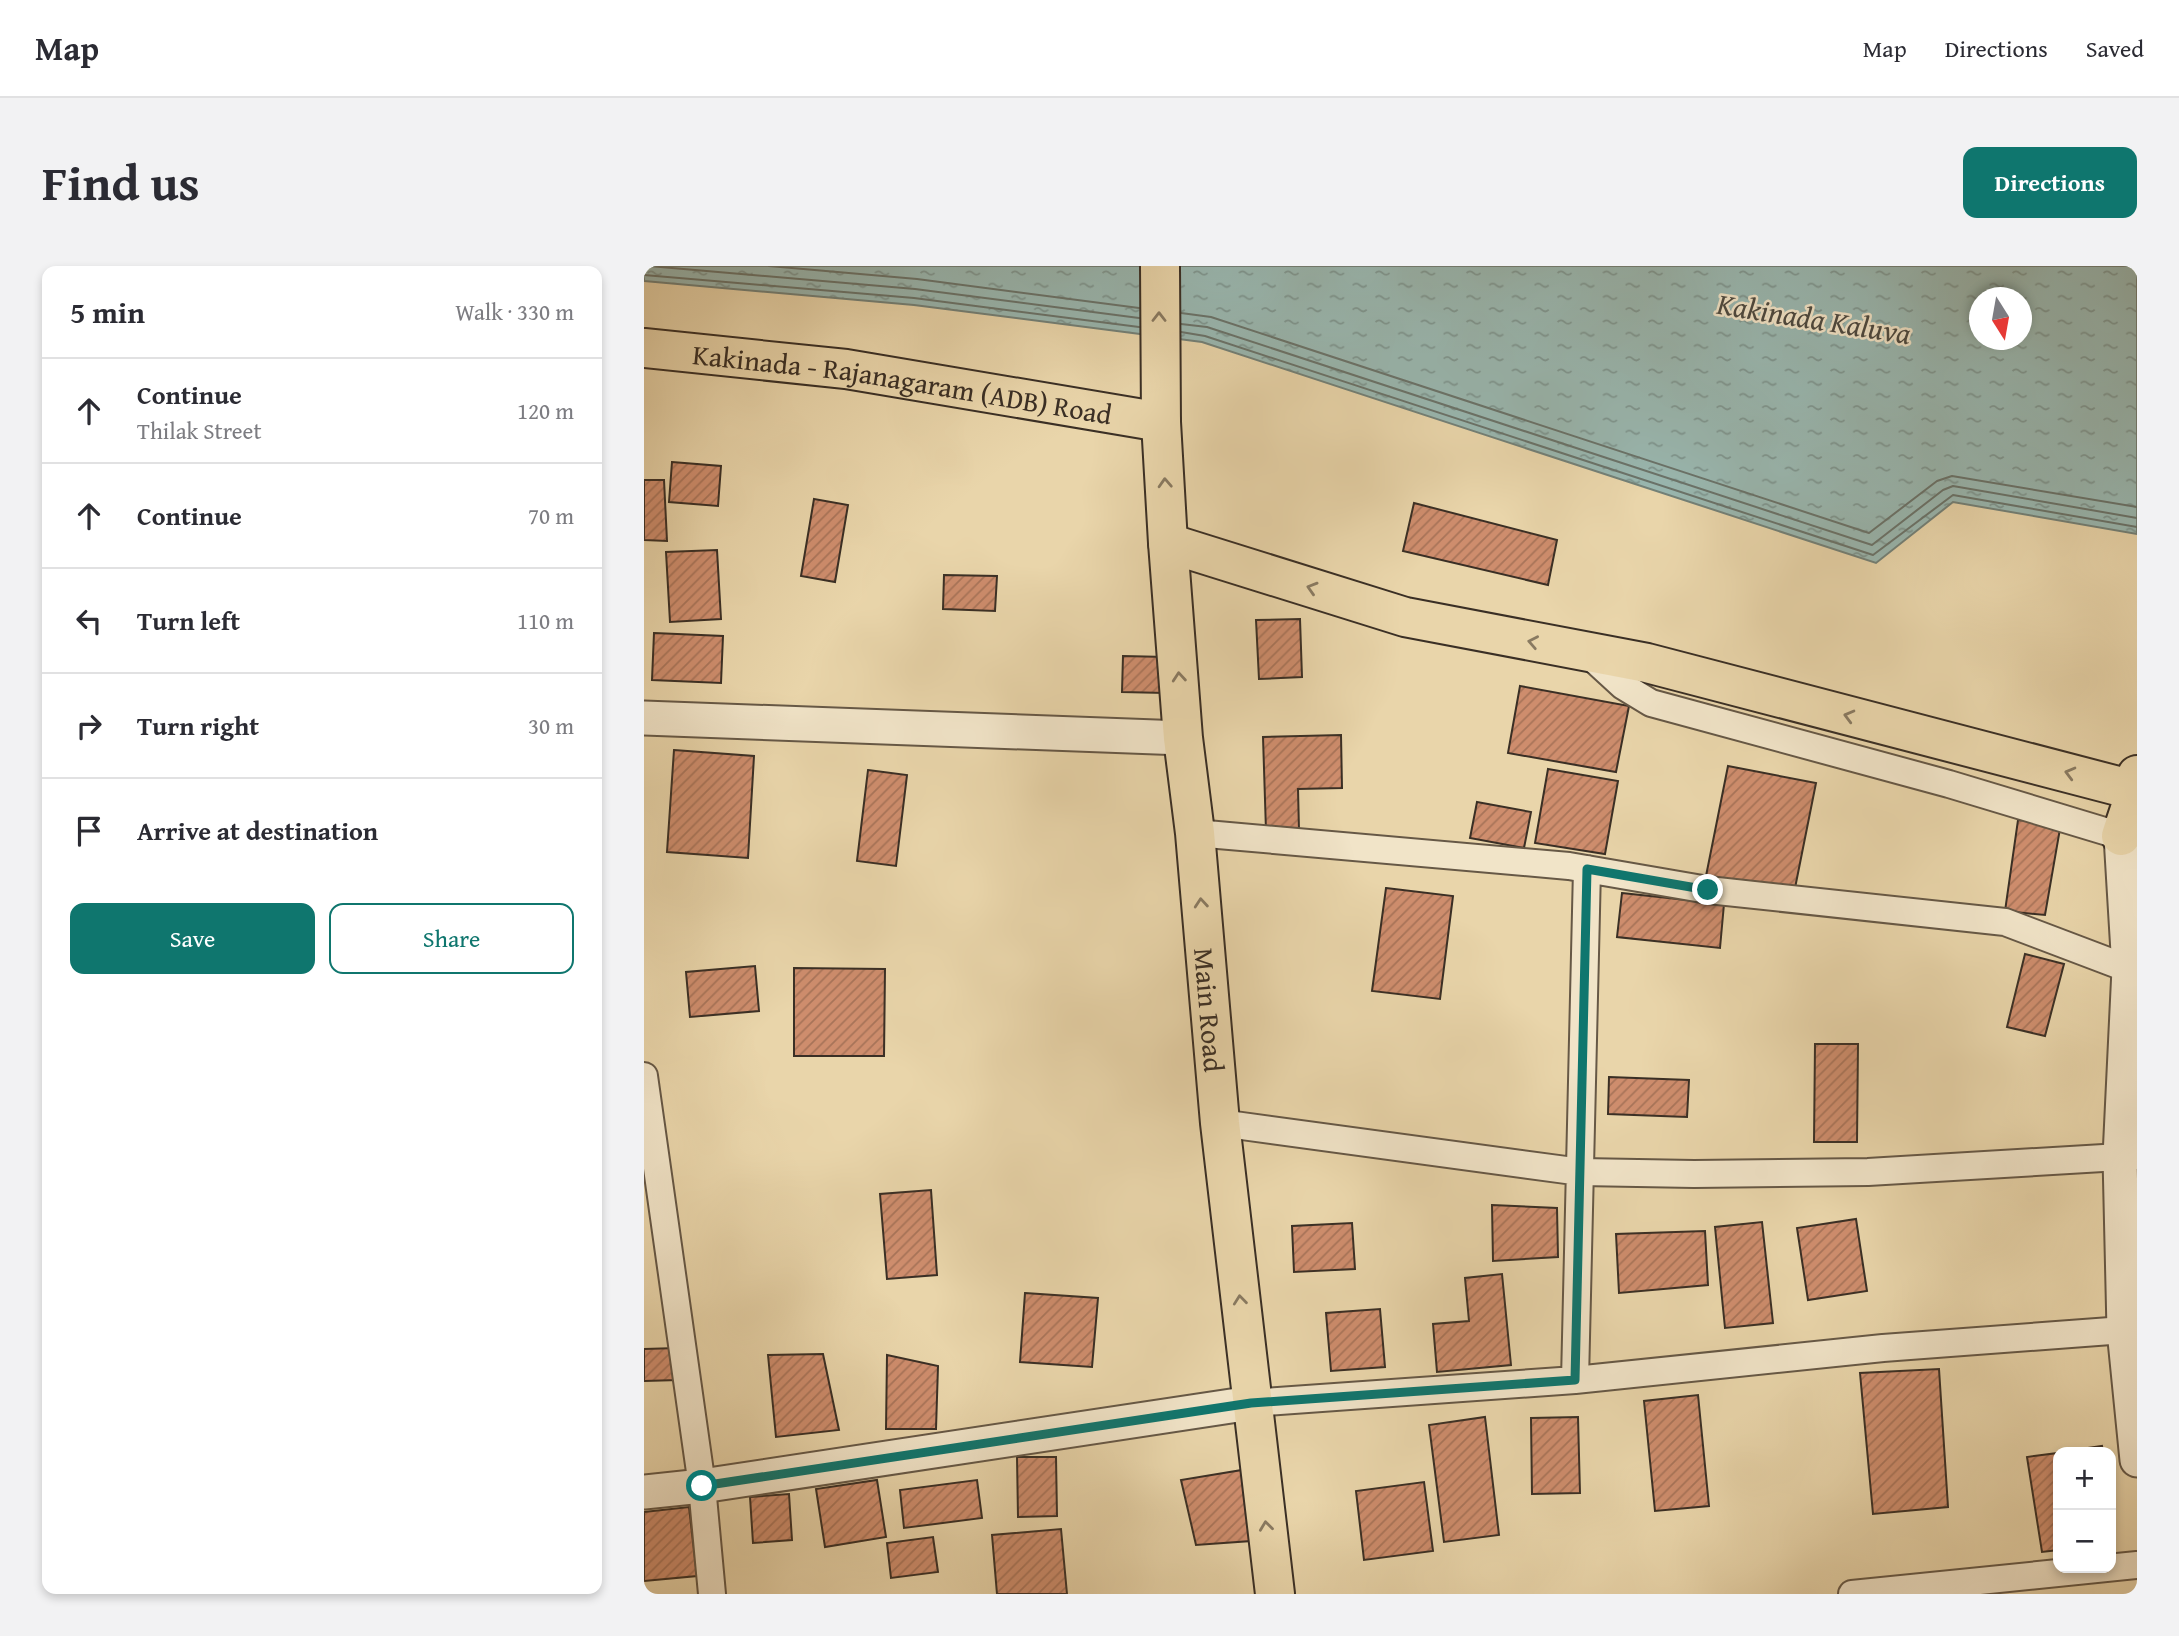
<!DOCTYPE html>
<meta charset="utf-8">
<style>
:root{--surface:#fff;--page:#f2f2f3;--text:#2b2b33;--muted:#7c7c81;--line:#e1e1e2;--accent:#0f766e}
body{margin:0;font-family:"Gentium Book Plus",serif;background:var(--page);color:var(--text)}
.controls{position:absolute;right:21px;bottom:21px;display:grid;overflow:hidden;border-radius:14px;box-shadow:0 4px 10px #0003}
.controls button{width:63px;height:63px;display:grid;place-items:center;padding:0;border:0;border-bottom:2px solid var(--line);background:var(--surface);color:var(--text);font:35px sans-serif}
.compass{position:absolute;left:1325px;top:21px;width:63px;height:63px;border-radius:50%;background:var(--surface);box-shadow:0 4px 10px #0003;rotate:169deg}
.stop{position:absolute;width:21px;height:21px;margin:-16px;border:5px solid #0f766e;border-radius:50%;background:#fff}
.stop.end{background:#0f766e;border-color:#fff;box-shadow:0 2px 7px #0008}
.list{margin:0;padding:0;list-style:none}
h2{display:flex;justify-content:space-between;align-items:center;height:91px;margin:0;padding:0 28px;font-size:30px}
h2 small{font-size:23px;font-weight:400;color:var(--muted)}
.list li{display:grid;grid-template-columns:46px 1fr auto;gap:21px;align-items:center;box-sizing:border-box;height:105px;padding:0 28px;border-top:2px solid var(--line)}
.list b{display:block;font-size:26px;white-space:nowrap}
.list p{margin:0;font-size:23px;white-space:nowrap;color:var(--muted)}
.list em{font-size:23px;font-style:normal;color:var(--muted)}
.actions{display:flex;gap:14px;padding:21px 28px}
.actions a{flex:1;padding:16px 0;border:2px solid var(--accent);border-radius:14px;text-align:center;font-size:24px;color:var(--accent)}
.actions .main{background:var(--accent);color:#fff}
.icon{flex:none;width:38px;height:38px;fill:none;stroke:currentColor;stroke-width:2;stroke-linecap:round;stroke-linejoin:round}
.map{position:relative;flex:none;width:1493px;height:1328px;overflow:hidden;border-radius:14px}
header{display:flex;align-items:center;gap:42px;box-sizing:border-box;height:98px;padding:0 35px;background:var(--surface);border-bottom:2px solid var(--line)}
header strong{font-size:33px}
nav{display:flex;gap:38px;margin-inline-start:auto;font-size:24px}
.intro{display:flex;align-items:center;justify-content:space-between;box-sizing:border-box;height:168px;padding:0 42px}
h1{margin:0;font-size:49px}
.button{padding:18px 32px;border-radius:14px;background:var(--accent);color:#fff;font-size:24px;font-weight:700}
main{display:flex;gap:42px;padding:0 42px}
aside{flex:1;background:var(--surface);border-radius:14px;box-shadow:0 4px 10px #0003}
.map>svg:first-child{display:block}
.water{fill:url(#water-ripples);stroke:#738178;stroke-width:2;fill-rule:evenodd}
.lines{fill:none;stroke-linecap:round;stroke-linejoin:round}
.shore{stroke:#6a736a;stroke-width:2}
.building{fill:url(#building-hatch);stroke:#3a2f25;stroke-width:2}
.minor-casing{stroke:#665846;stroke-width:30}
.tertiary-casing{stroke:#665846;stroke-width:37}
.primary-casing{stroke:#3a2f25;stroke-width:42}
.trunk-casing{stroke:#3a2f25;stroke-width:42}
.minor{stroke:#f1e4c8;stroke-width:26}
.tertiary{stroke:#f1e4c8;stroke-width:33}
.primary{stroke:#e9d5aa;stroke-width:38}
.trunk{stroke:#e9d5aa;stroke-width:38}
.oneway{stroke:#897a61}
.route{stroke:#0f766e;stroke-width:9}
.labels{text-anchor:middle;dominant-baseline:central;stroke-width:5;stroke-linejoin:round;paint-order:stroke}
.street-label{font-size:28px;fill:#3a2f25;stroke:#f1e4c8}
.water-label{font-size:30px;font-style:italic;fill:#4d4a41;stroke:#f1e4c8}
</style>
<header>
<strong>Map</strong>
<nav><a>Map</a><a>Directions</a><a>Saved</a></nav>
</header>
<div class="intro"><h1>Find us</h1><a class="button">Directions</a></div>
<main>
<aside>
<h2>5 min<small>Walk · 330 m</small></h2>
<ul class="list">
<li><svg class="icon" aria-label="ahead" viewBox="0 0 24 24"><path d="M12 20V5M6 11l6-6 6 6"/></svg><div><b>Continue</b><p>Thilak Street</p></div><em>120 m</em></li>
<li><svg class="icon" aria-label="ahead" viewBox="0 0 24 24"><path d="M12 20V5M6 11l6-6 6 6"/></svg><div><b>Continue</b></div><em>70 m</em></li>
<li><svg class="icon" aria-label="left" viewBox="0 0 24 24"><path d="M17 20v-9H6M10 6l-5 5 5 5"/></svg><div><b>Turn left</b></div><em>110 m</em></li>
<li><svg class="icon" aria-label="right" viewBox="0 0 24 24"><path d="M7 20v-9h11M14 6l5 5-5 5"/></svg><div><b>Turn right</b></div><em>30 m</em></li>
<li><svg class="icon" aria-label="arrive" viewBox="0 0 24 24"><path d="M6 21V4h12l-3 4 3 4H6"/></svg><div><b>Arrive at destination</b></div></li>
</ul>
<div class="actions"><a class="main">Save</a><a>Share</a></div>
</aside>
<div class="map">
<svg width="1493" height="1328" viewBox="0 0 1493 1328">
<defs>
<pattern id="water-ripples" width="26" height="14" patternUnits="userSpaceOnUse" patternTransform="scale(1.75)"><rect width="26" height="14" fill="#99b7b0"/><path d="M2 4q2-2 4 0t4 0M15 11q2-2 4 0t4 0" fill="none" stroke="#7e958f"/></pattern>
<pattern id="building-hatch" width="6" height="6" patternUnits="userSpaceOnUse" patternTransform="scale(1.75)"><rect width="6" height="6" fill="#ce8d6d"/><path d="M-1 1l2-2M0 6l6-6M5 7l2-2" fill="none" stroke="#a87459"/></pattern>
</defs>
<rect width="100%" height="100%" fill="#e9d5aa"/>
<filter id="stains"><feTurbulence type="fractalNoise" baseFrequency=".00286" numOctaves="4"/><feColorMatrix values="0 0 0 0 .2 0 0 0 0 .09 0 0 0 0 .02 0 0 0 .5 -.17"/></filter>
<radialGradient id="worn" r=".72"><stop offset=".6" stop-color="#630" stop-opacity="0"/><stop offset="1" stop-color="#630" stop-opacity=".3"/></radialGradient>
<!-- water -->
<path class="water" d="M0,0H1493V268L1309,236L1232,297L558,76L270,39L0,15ZM1336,32H1378V74H1336Z"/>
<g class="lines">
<!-- shore -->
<path class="shore" d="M5,0L271,23L495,52
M125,0L273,13L495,42
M0,9L270,32L495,61
M537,47L567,51L1225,267L1293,215L1308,210L1493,241
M537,58L563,61L1228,279L1299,224L1309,220L1493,252
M537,66L561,70L1229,289L1309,229L1493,261"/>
</g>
<!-- building -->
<path class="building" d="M28,196L77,200L74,240L25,236Z
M0,214H20L23,275L0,274Z
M170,233L204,239L191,316L157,310Z
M770,237L913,274L904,319L759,285Z
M73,284L77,353L26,356L22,286Z
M300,309L353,310L351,345L299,343Z
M656,353L658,411L615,413L612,354Z
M10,367L79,370L77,417L8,414Z
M479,390L522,391L521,427L478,426Z
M876,420L985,440L972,506L864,487Z
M697,469L698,522L654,523L655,564L622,565L619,471Z
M30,484L110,490L104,592L23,586Z
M1084,500L1172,517L1150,627L1062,610Z
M904,503L974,515L961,588L891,577Z
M224,504L263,509L252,600L213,595Z
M833,536L887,546L880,582L826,572Z
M1374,554L1417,557L1401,649L1361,645Z
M742,622L809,630L796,733L728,725Z
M978,627L1080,638L1076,682L973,671Z
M1381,688L1420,698L1401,770L1363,761Z
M111,700L115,745L46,751L42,706Z
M150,702L241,703L240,790H150Z
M1171,778H1214L1213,876H1170Z
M965,811L1045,814L1043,851L964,848Z
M287,924L293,1009L243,1013L236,928Z
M848,939L913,942L914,991L849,995Z
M1212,953L1223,1025L1164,1034L1153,962Z
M1118,956L1129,1057L1081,1062L1071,961Z
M708,957L711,1003L650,1006L648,960Z
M1061,965L1064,1019L975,1027L972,968Z
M858,1008L867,1099L793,1106L789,1058L825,1055L821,1012Z
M381,1027L454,1032L448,1101L376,1096Z
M736,1043L741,1101L687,1105L682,1047Z
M33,1082L34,1114L0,1115V1083Z
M179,1088L195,1164L132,1171L124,1089Z
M243,1089L294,1100L292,1163H242Z
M1295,1103L1304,1241L1229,1248L1216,1107Z
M1054,1129L1065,1240L1011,1245L1000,1135Z
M841,1151L855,1269L800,1276L785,1159Z
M934,1151L936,1227L888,1228L887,1152Z
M1458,1180L1459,1186H1417Z
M1414,1187V1284L1398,1286L1383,1191Z
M373,1191H412L413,1250L374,1251Z
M598,1204L607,1275L552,1279L537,1214Z
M233,1214L242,1271L181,1281L172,1223Z
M333,1214L338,1252L260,1262L256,1224Z
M780,1216L789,1285L720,1294L712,1225Z
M145,1228L148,1274L109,1277L106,1231Z
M45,1241L53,1310L0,1315V1246Z
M417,1263L423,1328H353L348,1269Z
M289,1271L294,1306L247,1312L243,1277Z"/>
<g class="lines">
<defs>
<path id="minor" d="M943,387L979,420L1007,437L1305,518L1477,570L1491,572
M551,567L925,600L1064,624L1361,656L1485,703
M0,810L58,1220L68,1328
M576,857L937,906L1050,908L1224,906L1493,890
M931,1114L943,603
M607,1137L931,1114L1239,1082L1480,1064
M1208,1328L1493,1299"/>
<path id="tertiary" d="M0,452L539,472
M1477,570L1485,703L1476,891L1480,1064L1493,1194
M0,1226L58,1220L607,1137"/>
<g id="primary">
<path id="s1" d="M0,82L202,103L517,156"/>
<path d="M524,277L761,351L1003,397L1493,525"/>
<path d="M1477,570L1492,525L1493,509"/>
</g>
<g id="trunk">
<path id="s2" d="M516,0L517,156L524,277L539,472L551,567L576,857L631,1328"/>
</g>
</defs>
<!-- minor casing -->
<use href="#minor" class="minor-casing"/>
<!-- tertiary casing -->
<use href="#tertiary" class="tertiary-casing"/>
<!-- primary casing -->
<use href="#primary" class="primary-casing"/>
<!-- trunk casing -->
<use href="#trunk" class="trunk-casing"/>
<!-- minor -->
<use href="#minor" class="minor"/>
<!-- tertiary -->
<use href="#tertiary" class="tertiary"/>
<!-- primary -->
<use href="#primary" class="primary"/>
<!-- trunk -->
<use href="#trunk" class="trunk"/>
</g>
<!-- one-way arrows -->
<defs><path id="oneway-chevron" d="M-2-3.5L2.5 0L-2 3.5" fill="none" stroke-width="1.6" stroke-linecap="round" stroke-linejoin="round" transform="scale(1.75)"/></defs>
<g class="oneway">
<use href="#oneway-chevron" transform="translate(515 51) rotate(-90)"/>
<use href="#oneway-chevron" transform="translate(521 217) rotate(-93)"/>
<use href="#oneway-chevron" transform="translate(668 322) rotate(-163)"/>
<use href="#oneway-chevron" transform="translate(889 376) rotate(-169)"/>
<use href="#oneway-chevron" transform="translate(535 411) rotate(-95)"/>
<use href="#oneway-chevron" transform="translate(1205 450) rotate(-165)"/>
<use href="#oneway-chevron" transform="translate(1426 507) rotate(-165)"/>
<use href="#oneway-chevron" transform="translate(557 637) rotate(-95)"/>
<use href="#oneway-chevron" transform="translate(596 1034) rotate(-96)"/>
<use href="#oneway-chevron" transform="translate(622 1260) rotate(-97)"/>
</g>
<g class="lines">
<!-- route -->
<path class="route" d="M58,1220L607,1137L931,1114L943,603L1064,624"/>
</g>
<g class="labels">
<!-- street labels -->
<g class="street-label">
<text stroke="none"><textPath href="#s1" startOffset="261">Kakinada - Rajanagaram (ADB) Road</textPath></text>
<text stroke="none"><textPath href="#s2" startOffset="746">Main Road</textPath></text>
</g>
<!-- water labels -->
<g class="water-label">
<text transform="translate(1170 52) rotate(9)">Kakinada Kaluva</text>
</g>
</g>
<rect width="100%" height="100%" filter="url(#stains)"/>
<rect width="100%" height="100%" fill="url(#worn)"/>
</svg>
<div class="controls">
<button>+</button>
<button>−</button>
</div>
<svg class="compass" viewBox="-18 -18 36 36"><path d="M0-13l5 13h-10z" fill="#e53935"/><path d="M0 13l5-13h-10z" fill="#7c7c81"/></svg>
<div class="stop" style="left:58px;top:1220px"></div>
<div class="stop end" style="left:1064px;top:624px"></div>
</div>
</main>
